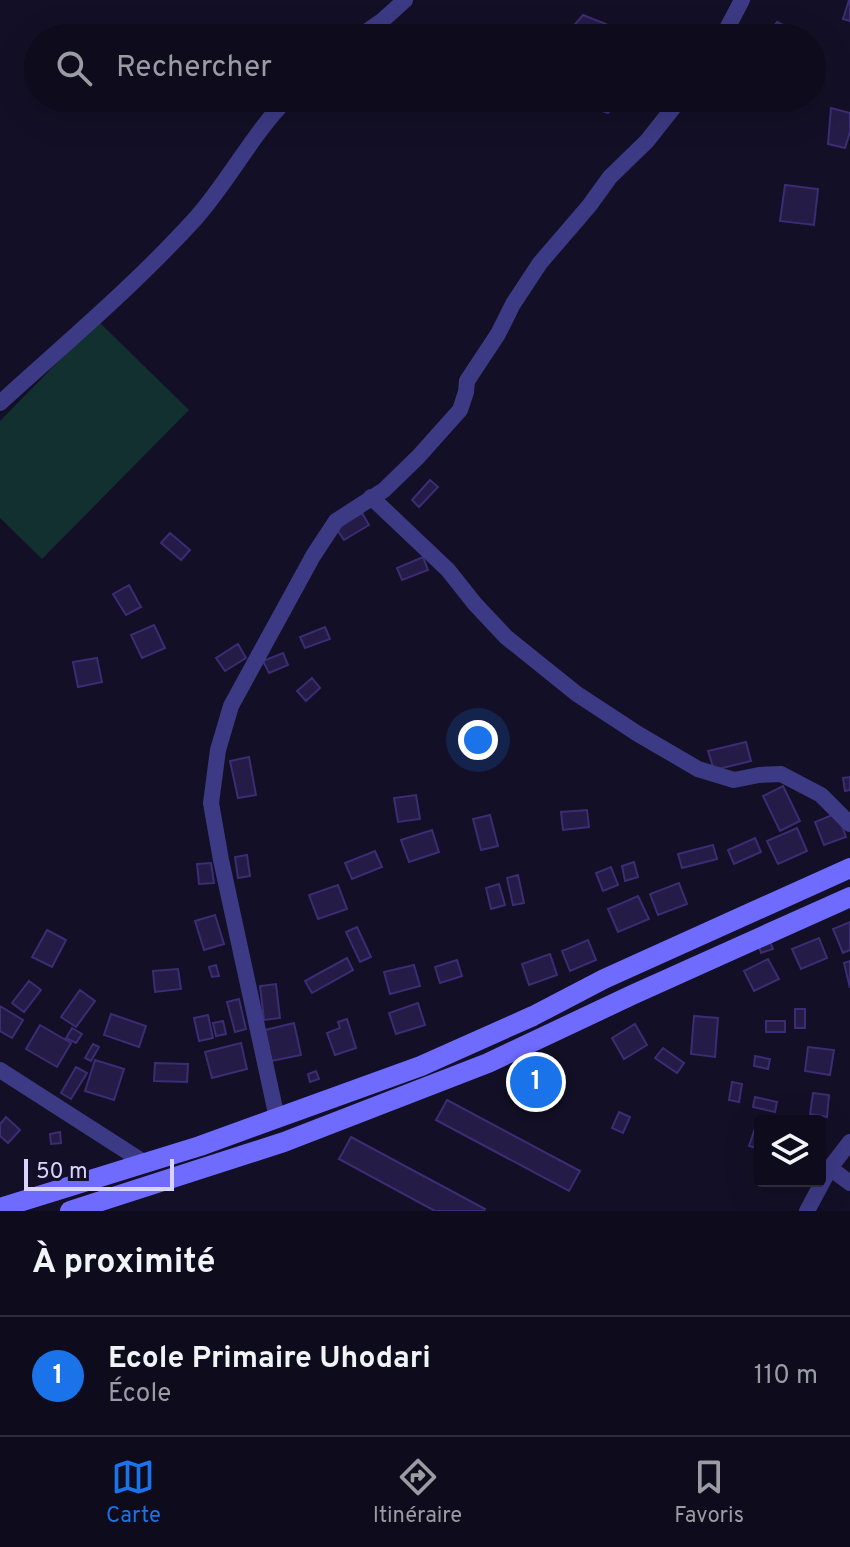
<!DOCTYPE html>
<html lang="fr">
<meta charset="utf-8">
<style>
:root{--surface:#0e0b1c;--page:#171425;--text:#f1f3f6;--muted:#9b9ba3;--line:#2e2b3b;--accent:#1a73e8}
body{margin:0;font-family:Overpass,sans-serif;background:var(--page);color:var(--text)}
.controls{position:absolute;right:24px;bottom:24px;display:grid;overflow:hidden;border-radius:8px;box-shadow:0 8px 32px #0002}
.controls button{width:72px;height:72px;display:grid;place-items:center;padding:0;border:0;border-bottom:2px solid var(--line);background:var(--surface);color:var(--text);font:40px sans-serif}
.scale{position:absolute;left:24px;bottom:20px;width:150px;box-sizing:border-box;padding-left:8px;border:4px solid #d9d4ff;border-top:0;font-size:22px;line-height:28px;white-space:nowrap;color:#d9d4ff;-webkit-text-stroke:6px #130f26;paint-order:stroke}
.you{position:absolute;left:478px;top:740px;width:28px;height:28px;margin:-20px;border:6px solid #fff;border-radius:50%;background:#1a73e8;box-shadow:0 0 0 12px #1a73e833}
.badge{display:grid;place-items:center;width:52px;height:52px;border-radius:50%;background:var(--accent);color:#fff;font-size:26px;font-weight:700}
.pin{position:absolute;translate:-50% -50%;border:4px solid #fff;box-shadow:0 2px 8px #0006}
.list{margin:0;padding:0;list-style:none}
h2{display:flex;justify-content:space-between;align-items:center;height:104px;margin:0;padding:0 32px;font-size:34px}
h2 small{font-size:26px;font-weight:400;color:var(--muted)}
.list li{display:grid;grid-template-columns:52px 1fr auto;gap:24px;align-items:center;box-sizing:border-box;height:120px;padding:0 32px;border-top:2px solid var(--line)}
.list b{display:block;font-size:30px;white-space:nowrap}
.list p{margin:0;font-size:26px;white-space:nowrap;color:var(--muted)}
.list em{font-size:26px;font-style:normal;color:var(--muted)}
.icon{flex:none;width:44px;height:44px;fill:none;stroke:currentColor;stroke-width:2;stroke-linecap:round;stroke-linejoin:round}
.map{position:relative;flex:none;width:850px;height:1211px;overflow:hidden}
.search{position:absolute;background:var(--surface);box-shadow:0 8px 32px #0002;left:24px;right:24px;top:24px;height:88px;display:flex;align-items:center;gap:20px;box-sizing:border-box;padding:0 28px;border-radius:44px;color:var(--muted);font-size:30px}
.sheet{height:224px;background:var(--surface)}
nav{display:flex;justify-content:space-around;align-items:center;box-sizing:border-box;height:112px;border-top:2px solid var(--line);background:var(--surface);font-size:22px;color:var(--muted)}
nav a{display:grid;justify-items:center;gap:4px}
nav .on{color:var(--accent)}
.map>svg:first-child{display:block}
.green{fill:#12302f}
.building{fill:#241b47;stroke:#3b2d73;stroke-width:2}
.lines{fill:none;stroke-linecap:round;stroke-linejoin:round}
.street{stroke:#3d3a85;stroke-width:16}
.secondary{stroke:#6f6bff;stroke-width:20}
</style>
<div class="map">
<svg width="850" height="1211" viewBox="0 0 850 1211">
<rect width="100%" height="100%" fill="#130f26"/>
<!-- green -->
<path class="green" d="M98,321L189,410L42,559L0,518V421Z"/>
<!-- building -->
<path class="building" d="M849,0H850V21L843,19Z
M583,15L606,24L598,38L571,29Z
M777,22L785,26L778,38H766Z
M468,27L484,37L462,38Z
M594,98H623L608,113L588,106Z
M831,108L850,113V132L845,148L828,144Z
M785,185L818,189L814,225L780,221Z
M430,480L438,487L419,507L412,500Z
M362,513L369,525L344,540L336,528Z
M170,533L190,550L181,560L161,543Z
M423,557L428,570L402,580L397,568Z
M129,585L141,607L126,615L113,594Z
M154,625L165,648L142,658L131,635Z
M325,627L330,639L305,648L300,637Z
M238,644L246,658L225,671L216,658Z
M283,653L288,665L269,673L263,661Z
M97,658L102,682L78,687L73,662Z
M312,678L320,688L306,701L297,691Z
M746,742L751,761L714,770L708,751Z
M249,757L256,795L238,798L230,761Z
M850,777V790L845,791L843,778Z
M783,786L800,821L780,831L763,796Z
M416,795L420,819L398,822L394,798Z
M587,810L589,827L563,830L561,812Z
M837,813L846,837L824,845L815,822Z
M490,815L498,846L481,850L473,819Z
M797,828L807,851L778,864L767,841Z
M432,830L439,852L409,862L401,840Z
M755,838L761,852L734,864L728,850Z
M713,845L717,859L682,868L678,854Z
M375,851L382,867L352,879L345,863Z
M247,855L250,876L238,878L235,857Z
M634,862L638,877L625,881L622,866Z
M211,863L214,883L199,884L197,864Z
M611,867L618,885L603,891L596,873Z
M518,875L524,903L513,905L507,878Z
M679,883L687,904L658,915L650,894Z
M499,884L505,905L491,909L486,888Z
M338,885L347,909L318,919L309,895Z
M638,896L649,919L618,932L608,909Z
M215,915L224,944L204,950L195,921Z
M850,922V950L843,953L833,929Z
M357,927L371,957L360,962L346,932Z
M47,930L66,940L52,967L32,957Z
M819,938L827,958L801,969L792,949Z
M769,939L773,949L761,953L758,943Z
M588,940L596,960L570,971L562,951Z
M550,954L557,975L529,985L522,964Z
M347,958L353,970L312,993L305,981Z
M768,959L779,979L754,991L744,971Z
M457,960L462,976L440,983L435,967Z
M850,961V988L844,963Z
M216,965L219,976L212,977L209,967Z
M414,965L420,986L390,994L384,972Z
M178,969L181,989L155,992L153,971Z
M29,981L41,990L24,1012L12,1003Z
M276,984L280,1018L264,1020L260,986Z
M80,990L95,1001L76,1027L61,1017Z
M239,999L246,1029L235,1032L227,1002Z
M418,1003L425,1025L396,1034L389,1013Z
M0,1006L23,1020L12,1038L0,1031Z
M795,1009H805V1028H795Z
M111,1014L146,1026L139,1047L104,1035Z
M208,1015L213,1038L199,1041L194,1018Z
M694,1016L718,1018L715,1057L691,1054Z
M347,1019L356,1048L335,1055L327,1033L340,1028L338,1022Z
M223,1021L226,1034L216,1036L213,1023Z
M766,1021H785V1032H766Z
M294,1023L301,1055L271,1061L265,1030Z
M635,1024L647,1045L624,1059L612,1038Z
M40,1025L71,1043L57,1067L26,1049Z
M72,1028L82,1034L76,1043L66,1038Z
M241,1043L247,1069L212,1078L205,1052Z
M93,1044L99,1047L91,1061L85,1058Z
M808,1047L834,1050L830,1075L805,1071Z
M663,1048L684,1063L677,1073L655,1058Z
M755,1056L770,1059L768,1069L754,1066Z
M95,1060L124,1069L114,1100L85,1091Z
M155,1063L188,1064L187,1082L154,1081Z
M76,1067L87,1073L71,1099L61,1093Z
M316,1071L319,1079L310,1082L308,1074Z
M732,1082L742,1084L739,1102L729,1100Z
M813,1093L829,1095L827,1117L810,1114Z
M755,1097L777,1102L775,1112L753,1107Z
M447,1100L580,1171L569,1191L436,1120Z
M619,1112L630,1117L623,1133L612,1128Z
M6,1117L20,1130L8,1143L0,1136V1124Z
M757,1122L760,1123V1149L749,1146Z
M60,1132L61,1143L51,1144L50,1134Z
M351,1137L485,1209L484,1211H435L339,1159Z"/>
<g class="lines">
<!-- street -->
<path class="street" d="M357,38L383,20L405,0
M722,38L742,0
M0,403C66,343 135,285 195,219C229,181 252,134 288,98
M371,497L448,570L475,604L506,637L577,694L638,734L698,769L734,780L759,775L781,774L821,795L850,824
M0,1070L145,1163
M277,1118L221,860L211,803L218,750L231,706L313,556L336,521L384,490L418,457L460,410L466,392L467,381L498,334L513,304L540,263L589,206L610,177L647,141L681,98
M830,1168L850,1183
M807,1211L830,1168L850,1142"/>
<!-- secondary -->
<path class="secondary" d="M0,1208L200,1146L421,1066L533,1016L604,979L850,868
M70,1211L284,1142L488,1063L632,995L850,897"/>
</g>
</svg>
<div class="controls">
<button><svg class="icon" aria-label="layers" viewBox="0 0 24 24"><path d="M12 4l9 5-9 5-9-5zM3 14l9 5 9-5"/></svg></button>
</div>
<div class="scale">50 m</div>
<div class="you"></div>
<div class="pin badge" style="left:536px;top:1082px">1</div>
<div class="search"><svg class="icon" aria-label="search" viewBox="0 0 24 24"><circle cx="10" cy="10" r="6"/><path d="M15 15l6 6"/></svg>Rechercher</div>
</div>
<section class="sheet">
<h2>À proximité<small></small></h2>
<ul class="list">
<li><span class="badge">1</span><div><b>Ecole Primaire Uhodari</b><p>École</p></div><em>110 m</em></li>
</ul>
</section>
<nav>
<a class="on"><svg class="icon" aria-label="map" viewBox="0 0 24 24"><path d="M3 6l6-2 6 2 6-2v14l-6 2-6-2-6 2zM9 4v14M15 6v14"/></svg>Carte</a>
<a><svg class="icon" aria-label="directions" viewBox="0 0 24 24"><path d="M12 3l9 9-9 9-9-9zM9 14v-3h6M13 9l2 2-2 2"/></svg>Itinéraire</a>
<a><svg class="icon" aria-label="saved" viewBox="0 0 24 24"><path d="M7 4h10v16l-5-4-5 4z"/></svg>Favoris</a>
</nav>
